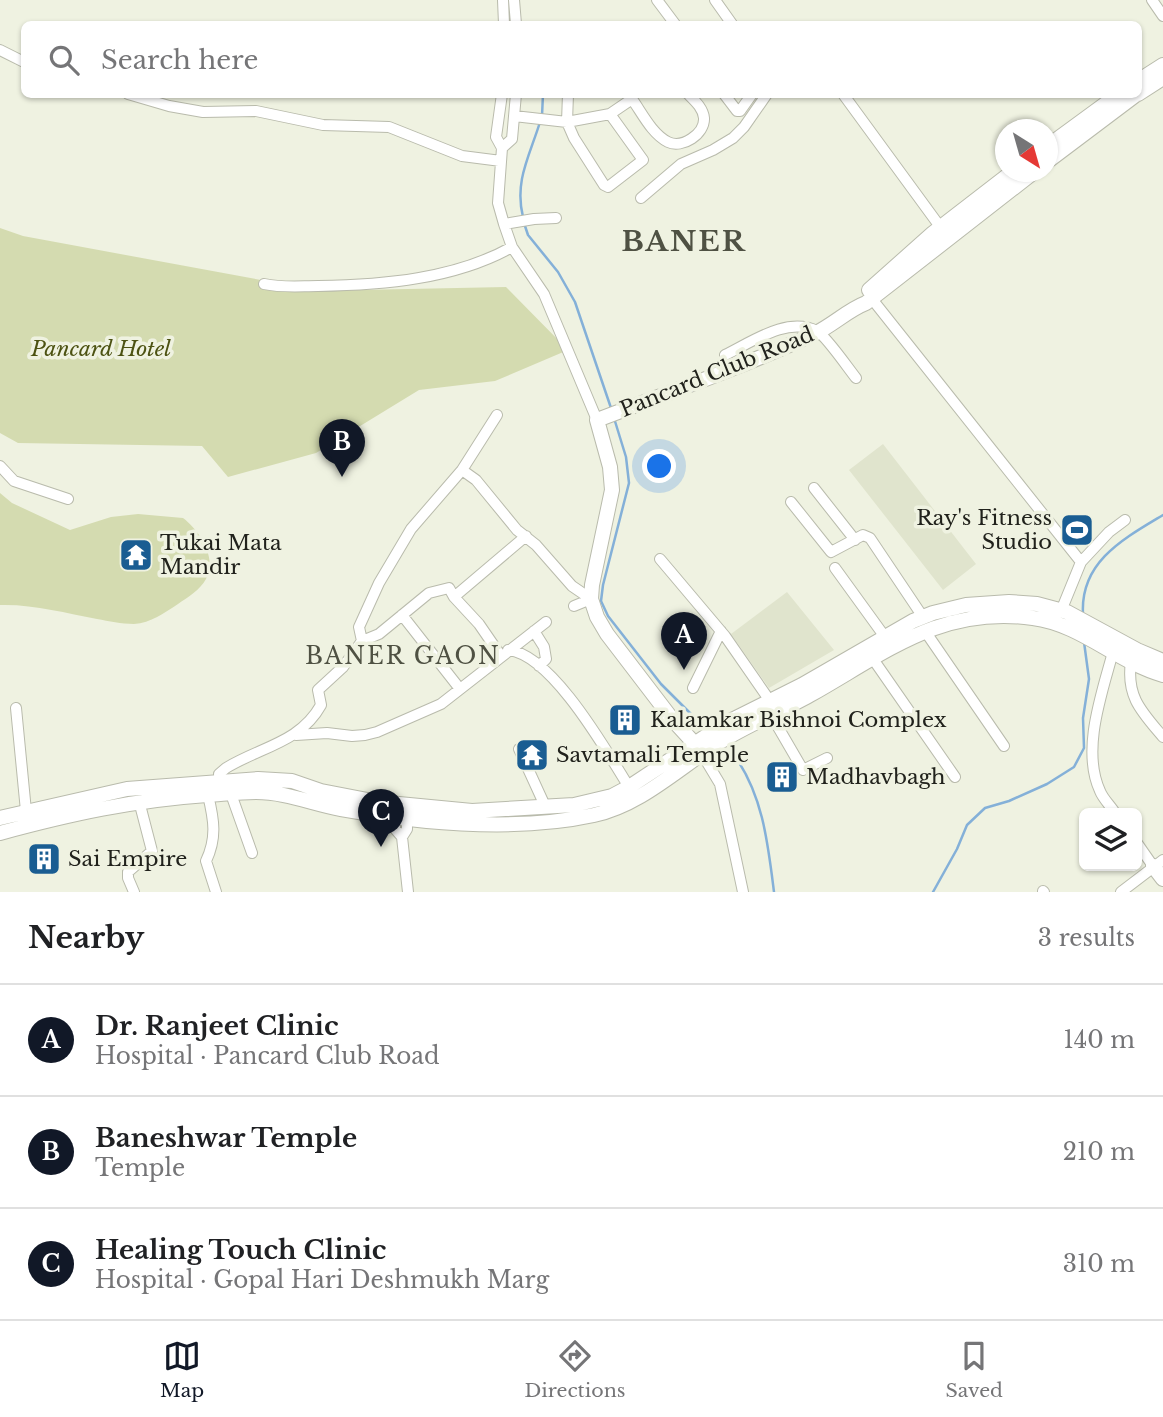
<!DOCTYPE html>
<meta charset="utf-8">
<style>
:root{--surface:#fff;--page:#f2f2f2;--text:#202124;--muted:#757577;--line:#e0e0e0;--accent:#111827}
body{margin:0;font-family:"Libre Baskerville",serif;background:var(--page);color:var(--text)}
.controls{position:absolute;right:21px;bottom:21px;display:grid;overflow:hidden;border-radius:10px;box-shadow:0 2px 5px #0004}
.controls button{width:63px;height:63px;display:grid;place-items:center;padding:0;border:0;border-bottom:2px solid var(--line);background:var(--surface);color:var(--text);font:35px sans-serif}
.compass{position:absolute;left:995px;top:119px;width:63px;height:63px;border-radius:50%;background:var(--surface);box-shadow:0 2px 5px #0004;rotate:143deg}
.you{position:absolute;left:660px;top:467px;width:24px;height:24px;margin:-18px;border:5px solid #fff;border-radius:50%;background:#1a73e8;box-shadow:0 0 0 10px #1a73e833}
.badge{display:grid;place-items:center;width:46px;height:46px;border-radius:50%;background:var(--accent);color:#fff;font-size:23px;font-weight:700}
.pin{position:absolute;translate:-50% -58px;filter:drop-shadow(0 2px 4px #0008)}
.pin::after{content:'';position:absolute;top:37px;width:24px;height:21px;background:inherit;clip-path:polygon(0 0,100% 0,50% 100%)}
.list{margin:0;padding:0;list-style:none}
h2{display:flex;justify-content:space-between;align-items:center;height:91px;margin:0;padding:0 28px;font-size:30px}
h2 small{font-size:23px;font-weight:400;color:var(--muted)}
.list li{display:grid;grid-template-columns:46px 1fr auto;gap:21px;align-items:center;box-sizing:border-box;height:112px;padding:0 28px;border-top:2px solid var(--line)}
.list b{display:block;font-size:26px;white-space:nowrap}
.list p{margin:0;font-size:23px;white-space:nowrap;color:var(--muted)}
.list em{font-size:23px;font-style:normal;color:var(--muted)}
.icon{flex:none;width:38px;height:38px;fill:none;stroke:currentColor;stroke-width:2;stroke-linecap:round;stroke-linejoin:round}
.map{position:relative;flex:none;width:1163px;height:892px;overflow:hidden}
.search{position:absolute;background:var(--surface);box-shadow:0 2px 5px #0004;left:21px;right:21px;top:21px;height:77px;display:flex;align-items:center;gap:18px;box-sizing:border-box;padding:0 24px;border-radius:10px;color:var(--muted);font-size:26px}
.sheet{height:427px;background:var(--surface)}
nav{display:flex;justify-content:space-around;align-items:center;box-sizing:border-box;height:98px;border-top:2px solid var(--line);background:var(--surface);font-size:19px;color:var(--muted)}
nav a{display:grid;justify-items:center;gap:4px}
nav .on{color:var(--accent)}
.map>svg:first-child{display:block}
.built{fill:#e0e4cd}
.green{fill:#d4dbb0}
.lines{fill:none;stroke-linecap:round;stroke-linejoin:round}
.stream{stroke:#84b0d8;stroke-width:2.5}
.minor-casing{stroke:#b9bbac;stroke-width:12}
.major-casing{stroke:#b9bbac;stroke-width:16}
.minor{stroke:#fff;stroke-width:10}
.major{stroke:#fff;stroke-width:14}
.labels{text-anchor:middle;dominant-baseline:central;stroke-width:7;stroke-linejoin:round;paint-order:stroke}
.park-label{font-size:21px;font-style:italic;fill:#4c5212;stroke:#eff2e1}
.street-label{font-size:21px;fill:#21221c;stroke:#eff2e1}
.poi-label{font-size:21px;fill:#21221c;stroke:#eff2e1;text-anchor:start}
.neighbourhood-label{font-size:23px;letter-spacing:2px;fill:#4f5143;stroke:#eff2e1}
.district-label{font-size:28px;font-weight:bold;letter-spacing:2px;fill:#4f5143;stroke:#eff2e1}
</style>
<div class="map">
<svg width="1163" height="892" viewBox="0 0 1163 892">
<rect width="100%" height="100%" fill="#eff2e1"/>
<!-- built -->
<path class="built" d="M883,444L976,564L943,590L849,470Z
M787,592L834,650L769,688L731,634Z"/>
<!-- green -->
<path class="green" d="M0,228L23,236L304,288L359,290L506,287L568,350L495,381L419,390L316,453L228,477L202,446L18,443L0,433Z
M0,493L12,503L70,530L111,517L138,514L183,518C199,530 218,558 206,579C200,590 188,597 178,604C164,613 151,623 134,624C121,624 109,621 97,619C65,613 33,604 0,605Z"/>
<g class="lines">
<!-- stream -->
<path class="stream" d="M542,116L543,94
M523,217C514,181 530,155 540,122
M524,223L528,235L558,272L575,302L611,408
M614,418L626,457L629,483L603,585L601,601L608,616L661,684L694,717
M1083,614C1080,562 1123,539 1163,515
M734,755C763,795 768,844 774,892
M933,892L957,849L967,825L985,808L1009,801L1047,784L1074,767L1084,748L1083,718L1089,679L1084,642"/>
<defs>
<path id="minor" d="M503,0L504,24
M514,0L516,24
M657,0L675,24
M715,0L732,24
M1152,0L1163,16
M0,50L24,62
M128,94L169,106L203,112L256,111L323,125L389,127L462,156L501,161
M502,94L496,137L502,148L498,203L504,224L512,247L544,294L597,420
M568,94L567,122L574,138L604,185L608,187L643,160L610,114L632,99C642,113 652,134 668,142C682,149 705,134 704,118C703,108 695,101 688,94
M724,94L737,111H740L752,94
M843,94L941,228
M514,116L567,122L610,114
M502,148L512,139L516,94
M641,198L681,164L713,150L733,138L744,127L767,94
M504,224L534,219L556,218
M264,284C283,288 300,286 318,286C383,285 455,279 512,247
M872,299L1081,562L1061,611
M725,355C752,342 787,316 817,331C826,336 848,368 856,378
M0,466L14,481L68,499
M462,470L476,480L517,530L536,545L572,586L591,599
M814,488L855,540
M791,502L831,552L863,535L870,538L923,617
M660,559L725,636L770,701
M1081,562L1109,532L1125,520
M835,568L885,637
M454,597L526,536
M574,606L591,599
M402,615L460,689
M534,631L544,647L546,659L539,666
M925,631L1004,746
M362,641L359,627L379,583L411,529L462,470L497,415
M508,650C552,654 607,752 629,787
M1113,652C1102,693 1081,750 1100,791C1103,799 1111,806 1115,813
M873,659L955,777
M1131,662C1126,697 1142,712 1163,737
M693,688L721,631
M16,708L26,811
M771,715L803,770L827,758
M296,735L327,733L352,736L365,735L377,732L441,704L546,622
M519,749L546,808
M702,754L720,784L743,892
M220,788L219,774L226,768C260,747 300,743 321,705L318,690L343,667L362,641L379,634L429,593L449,588L454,597L479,624L501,656
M231,794L252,853
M208,795C214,820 217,838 206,861L216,892
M394,812L395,829L402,837L407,829V811
M402,837L408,892
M1137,843L1153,866
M1043,891L1044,892
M134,892L128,878V872L152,851L139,801
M1121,892L1163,860"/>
<path id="major" d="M1138,81L1163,65
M1138,94L1163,78
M1048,146L1119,94
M1048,161L1137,94
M869,290L933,233L1012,172
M694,743L672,719L607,634L597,617L591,599L592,585L612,490L610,467L597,420C670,392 745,366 816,333C834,324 848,310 866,303L1034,172
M0,818L127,789L258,779L292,781L321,791L378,802L472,811L574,805L612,796L629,787L726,723L802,685L913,621L933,613L966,605L1009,602L1037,604L1067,612L1137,650L1163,661
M0,833C70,814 134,800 207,795C223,794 240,792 256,792C286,792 313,804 341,809C420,823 516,832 594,815C639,805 674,772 712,747C742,727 778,713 810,695C885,653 941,605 1033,618C1081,624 1117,662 1163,675
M1153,866L1163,879"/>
</defs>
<!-- minor casing -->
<use href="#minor" class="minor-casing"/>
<!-- major casing -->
<use href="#major" class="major-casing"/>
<!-- minor -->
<use href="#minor" class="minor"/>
<!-- major -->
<use href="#major" class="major"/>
</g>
<!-- icons -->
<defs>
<symbol id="stadium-square" viewBox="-11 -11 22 22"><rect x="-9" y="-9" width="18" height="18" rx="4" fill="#1a5d92" stroke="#eff2e1"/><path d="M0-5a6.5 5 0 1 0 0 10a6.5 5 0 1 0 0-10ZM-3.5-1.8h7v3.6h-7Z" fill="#fff"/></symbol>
<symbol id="temple-square" viewBox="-11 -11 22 22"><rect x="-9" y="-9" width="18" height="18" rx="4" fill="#1a5d92" stroke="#eff2e1"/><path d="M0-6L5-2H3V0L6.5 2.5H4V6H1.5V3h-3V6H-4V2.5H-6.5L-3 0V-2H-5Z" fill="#fff"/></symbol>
<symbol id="building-square" viewBox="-11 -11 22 22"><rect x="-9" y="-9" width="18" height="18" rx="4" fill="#1a5d92" stroke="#eff2e1"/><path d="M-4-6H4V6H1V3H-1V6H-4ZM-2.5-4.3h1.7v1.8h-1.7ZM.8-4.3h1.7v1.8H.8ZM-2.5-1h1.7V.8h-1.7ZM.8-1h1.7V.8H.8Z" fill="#fff"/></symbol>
</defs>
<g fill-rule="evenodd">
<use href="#stadium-square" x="1058" y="511" width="38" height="38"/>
<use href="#temple-square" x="117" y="536" width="38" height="38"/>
<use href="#building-square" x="606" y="701" width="38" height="38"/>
<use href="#temple-square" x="513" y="736" width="38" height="38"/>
<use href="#building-square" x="763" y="758" width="38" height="38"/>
<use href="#building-square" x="25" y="840" width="38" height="38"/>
</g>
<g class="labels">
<!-- park labels -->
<g class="park-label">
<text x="101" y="349">Pancard Hotel</text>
</g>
<!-- street labels -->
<g class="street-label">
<text transform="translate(717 372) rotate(-22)">Pancard Club Road</text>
</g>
<!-- poi labels -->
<g class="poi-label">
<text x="1052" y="518" text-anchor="end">Ray's Fitness<tspan x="1052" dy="24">Studio</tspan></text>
<text x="160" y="543">Tukai Mata<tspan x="160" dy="24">Mandir</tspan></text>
<text x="650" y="720">Kalamkar Bishnoi Complex</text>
<text x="556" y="755">Savtamali Temple</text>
<text x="806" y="777">Madhavbagh</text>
<text x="68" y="859">Sai Empire</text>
</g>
<!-- neighbourhood labels -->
<g class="neighbourhood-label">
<text x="403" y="656">BANER GAON</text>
</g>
<!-- district labels -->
<g class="district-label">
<text x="684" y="241">BANER</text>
</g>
</g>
</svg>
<div class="controls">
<button><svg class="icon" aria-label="layers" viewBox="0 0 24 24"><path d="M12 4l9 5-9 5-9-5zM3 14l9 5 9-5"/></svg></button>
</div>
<svg class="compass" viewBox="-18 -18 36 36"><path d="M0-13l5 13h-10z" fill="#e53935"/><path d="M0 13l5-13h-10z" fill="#757577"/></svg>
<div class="you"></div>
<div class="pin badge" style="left:684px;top:670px">A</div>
<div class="pin badge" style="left:342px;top:477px">B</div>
<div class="pin badge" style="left:381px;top:847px">C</div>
<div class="search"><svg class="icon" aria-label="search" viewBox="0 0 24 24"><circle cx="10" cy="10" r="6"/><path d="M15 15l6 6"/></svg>Search here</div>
</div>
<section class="sheet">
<h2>Nearby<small>3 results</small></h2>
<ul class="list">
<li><span class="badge">A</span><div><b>Dr. Ranjeet Clinic</b><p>Hospital · Pancard Club Road</p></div><em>140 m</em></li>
<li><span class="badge">B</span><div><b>Baneshwar Temple</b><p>Temple</p></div><em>210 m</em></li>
<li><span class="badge">C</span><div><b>Healing Touch Clinic</b><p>Hospital · Gopal Hari Deshmukh Marg</p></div><em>310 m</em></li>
</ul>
</section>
<nav>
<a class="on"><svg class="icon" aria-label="map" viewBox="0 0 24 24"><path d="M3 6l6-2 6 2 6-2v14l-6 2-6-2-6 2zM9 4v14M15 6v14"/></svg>Map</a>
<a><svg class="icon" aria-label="directions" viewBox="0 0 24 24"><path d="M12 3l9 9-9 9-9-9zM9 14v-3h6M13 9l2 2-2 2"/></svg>Directions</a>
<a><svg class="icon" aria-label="saved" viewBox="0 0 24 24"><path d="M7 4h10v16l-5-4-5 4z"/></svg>Saved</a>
</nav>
